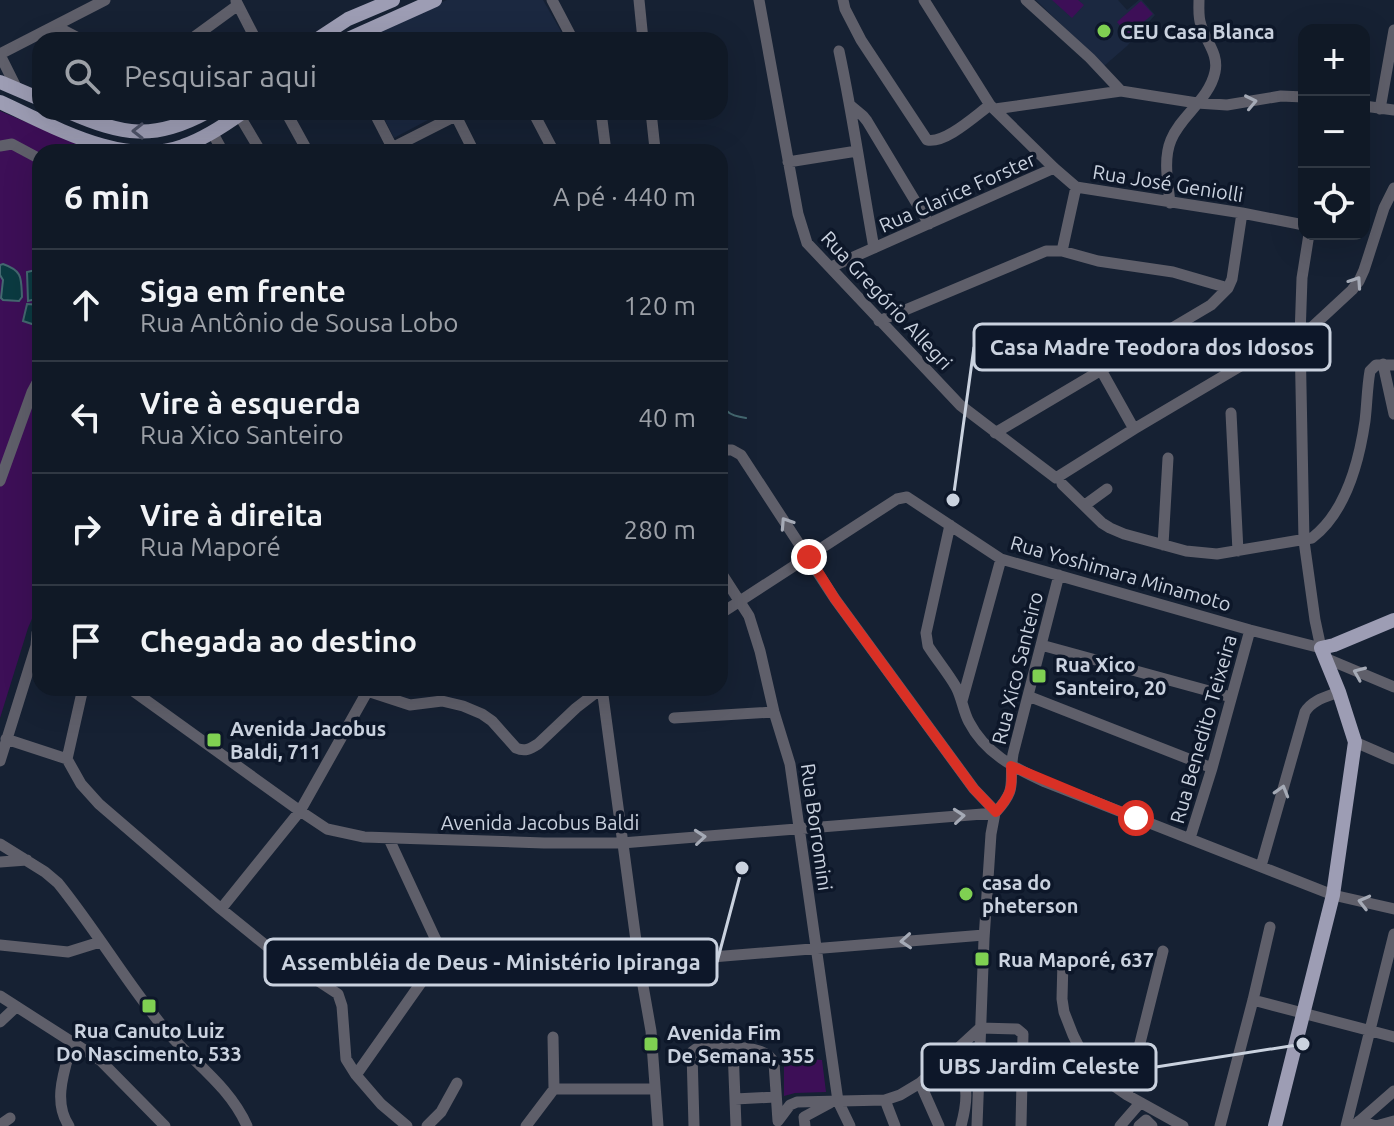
<!DOCTYPE html>
<html lang="pt">
<meta charset="utf-8">
<style>
:root{--surface:#101926;--page:#1e2632;--text:#f1f3f6;--muted:#9ca0a7;--line:#303843}
body{margin:0;font-family:Ubuntu,sans-serif;background:var(--page);color:var(--text)}
.controls{position:absolute;right:24px;top:24px;display:grid;overflow:hidden;border-radius:16px;box-shadow:0 8px 32px #0002}
.controls button{width:72px;height:72px;display:grid;place-items:center;padding:0;border:0;border-bottom:2px solid var(--line);background:var(--surface);color:var(--text);font:40px sans-serif}
.stop{position:absolute;width:24px;height:24px;margin:-18px;border:6px solid #d93025;border-radius:50%;background:#fff}
.stop.end{background:#d93025;border-color:#fff;box-shadow:0 2px 8px #0008}
.list{margin:0;padding:0;list-style:none}
h2{display:flex;justify-content:space-between;align-items:center;height:104px;margin:0;padding:0 32px;font-size:34px}
h2 small{font-size:26px;font-weight:400;color:var(--muted)}
.list li{display:grid;grid-template-columns:52px 1fr auto;gap:24px;align-items:center;box-sizing:border-box;height:112px;padding:0 32px;border-top:2px solid var(--line)}
.list b{display:block;font-size:30px;white-space:nowrap}
.list p{margin:0;font-size:26px;white-space:nowrap;color:var(--muted)}
.list em{font-size:26px;font-style:normal;color:var(--muted)}
.icon{flex:none;width:44px;height:44px;fill:none;stroke:currentColor;stroke-width:2;stroke-linecap:round;stroke-linejoin:round}
.map{position:relative;flex:none;width:1394px;height:1126px;overflow:hidden}
.search{position:absolute;background:var(--surface);box-shadow:0 8px 32px #0002;left:32px;top:32px;width:696px;height:88px;display:flex;align-items:center;gap:20px;box-sizing:border-box;padding:0 28px;border-radius:24px;color:var(--muted);font-size:30px}
.panel{position:absolute;background:var(--surface);box-shadow:0 8px 32px #0002;left:32px;top:144px;width:696px;height:552px;border-radius:24px}
.map>svg:first-child{display:block}
.built{fill:#1b2840}
.green{fill:#3d0f57}
.water{fill:#0b3a41;stroke:#446870;stroke-width:2}
.lines{fill:none;stroke-linecap:round;stroke-linejoin:round}
.stream{stroke:#446870;stroke-width:2}
.minor{stroke:#5f5f6a;stroke-width:11}
.major{stroke:#9d9db4;stroke-width:14}
.oneway{stroke:#a5aab6}
.oneway2{stroke:#4e5368}
.route{stroke:#d93025;stroke-width:10}
.poi-dot{fill:#7fd052;stroke:#0d1729;stroke-width:3}
.labels{text-anchor:middle;dominant-baseline:central;stroke-width:7;stroke-linejoin:round;paint-order:stroke}
.poi-label{font-size:20px;font-weight:bold;fill:#cad2df;stroke:#0d1729;text-anchor:start}
.street-label{font-size:20px;fill:#cad2df;stroke:#0d1729}
.leader{fill:none;stroke:#cad2df;stroke-width:3}
.callout-dot{fill:#cad2df;stroke:#0d1729;stroke-width:3}
.callout{fill:#0d1729;stroke:#cad2df;stroke-width:3}
.callout-label{font-size:22px;text-anchor:middle;font-weight:bold;fill:#cad2df}
</style>
<div class="map">
<svg width="1394" height="1126" viewBox="0 0 1394 1126">
<rect width="100%" height="100%" fill="#162133"/>
<!-- built -->
<path class="built" d="M447,0H543L566,40H355Z
M1036,0H1118L1127,10L1139,0H1142L1155,15L1127,46L1104,66Z
M381,112H443L394,138Z"/>
<!-- green -->
<path class="green" d="M1052,0H1078L1084,5L1072,18Z
M1141,1L1153,14L1128,35L1117,22Z
M0,111L92,150L105,152H40V600L28,628L0,718Z
M784,1057L822,1060L826,1092L795,1093L784,1096Z"/>
<!-- water -->
<path class="water" d="M3,264C23,271 21,278 22,297L19,301L3,300L1,298L3,280L0,275V265Z
M40,269V298L28,301L27,272Z
M27,304L40,305V315L35,325L23,321Z"/>
<g class="lines">
<!-- stream -->
<path class="stream" d="M720,370V382
M720,392C725,411 725,415 746,418"/>
<!-- minor -->
<path class="minor" d="M552,0L573,40
M639,0L643,40
M759,0L798,214L807,243L960,405L1056,478L1134,429L1271,348L1300,336L1311,328L1352,290L1359,281L1364,270L1384,208L1394,188
M843,0L845,9L861,40L927,140C945,144 975,116 990,105
M924,0L990,105L1054,168L1076,187L1242,213L1304,225
M1026,0L1090,58L1121,91L1197,103L1227,105L1281,96L1304,97
M236,1L256,40
M55,26L82,40
M190,40L238,5
M839,51C853,116 862,182 874,248
M0,54L105,0
M0,55L17,89
M851,106L863,116L867,121L929,224
M1364,106L1394,110
M995,109L1121,91
M1380,109L1394,30
M286,112L308,152
M374,112L394,151
M533,112L554,152
M601,112L606,152
M651,112L655,149
M239,115L261,152
M456,116L474,152
M212,132L223,152
M0,146L12,144L40,159
M392,148L463,112
M788,162L857,151
M1170,203C1168,183 1163,159 1171,140C1181,115 1209,100 1215,72C1219,54 1206,42 1201,25C1198,17 1199,8 1199,0
M1062,251L1076,187
M831,267L1054,168
M879,321L1046,251H1062L1098,261L1173,272L1228,288
M1383,364L1394,414
M1101,370L1134,429
M1231,413L1238,551
M995,433L1211,305L1228,288L1232,279L1242,213
M720,450H732L741,455L835,599L974,789L996,812
M0,481L32,392L40,377
M1062,484L1102,523L1110,528L1124,534L1186,551L1217,554L1312,538C1346,512 1359,462 1365,421C1367,405 1367,388 1370,371L1376,365H1394
M1085,505L1107,489
M950,525L926,633L928,646C937,660 948,673 956,687C962,698 963,711 969,722C985,753 1014,768 1045,782L1333,895L1394,909
M1163,545L1168,458
M720,571L749,616L760,651L774,712L790,764L838,1101L850,1126
M720,614L897,499L907,497L1001,559L1250,630L1321,648L1315,620L1304,541L1300,336L1302,278L1309,234
M1041,645L1231,697
M1325,658L1394,687
M83,688L67,759L81,784L99,804L221,909L274,952L338,994L342,1006L346,1059L356,1075L381,1104L407,1126
M129,688L300,811L327,829L364,837L544,843H622L995,813
M358,688L410,705L442,701L463,706L482,714L492,721L516,748C525,752 530,749 538,744L576,708L602,688
M602,688L639,963L651,1031L658,1126
M1028,696L1212,768
M962,701L1001,559
M674,718L774,712
M6,739L67,759
M1355,742L1394,759
M0,761L36,646L37,633L40,623
M995,813C1019,787 1008,784 1013,754L1059,575
M1190,838L1212,768L1250,630
M389,839L442,953L454,963L464,967L639,963L984,935
M0,844L45,872L58,883C96,930 126,982 164,1028C191,1061 229,1085 247,1126
M0,862L27,860
M1261,866L1305,712C1312,700 1326,697 1339,692
M221,909L300,811L367,692
M0,945L68,952L100,942
M1063,960L1062,999L1064,1012L1073,1035L1087,1063L1104,1079L1127,1095L1183,1126
M0,996L100,1060L165,1126
M1253,1000L1394,1037
M0,1022L16,1007
M980,1028L1017,1029L1023,1034L1021,1126
M553,1037L554,1089
M733,1048L736,1126
M951,1054C967,1084 970,1092 961,1126
M356,1075L442,953
M920,1083L939,1126
M554,1089H655
M1127,1095L1163,951
M735,1099L775,1097
M885,1100L895,1126
M778,1121L790,1105L797,1102L885,1100L900,1095L920,1083L980,1028
M1359,1121L1376,1126L1394,1121
M0,1125L10,1118
M69,1126C52,1101 65,1069 72,1043
M427,1126L441,1112L457,1083
M526,1126L554,1089
M694,1126L692,1052L696,1049C716,1048 765,1041 774,1063L778,1121
M805,1126L804,1117L830,1103
M977,1126L984,939L991,834L995,813
M1120,1126L1140,1103
M1139,1126L1146,1120L1152,1126
M1220,1126L1253,1000L1270,927
M1346,1126L1394,934
M1354,1126L1394,1091"/>
<!-- major -->
<path class="major" d="M316,40L348,19L393,0
M346,40L435,0
M0,82L40,99
M0,102C53,126 123,168 183,146C204,139 225,125 243,112
M69,112C122,135 154,141 207,112
M1275,1126L1333,895L1355,742L1339,692L1321,648L1334,645L1394,620"/>
</g>
<!-- one-way arrows -->
<defs><path id="oneway-chevron" d="M-2-3.5L2.5 0L-2 3.5" fill="none" stroke-width="1.6" stroke-linecap="round" stroke-linejoin="round" transform="scale(2)"/></defs>
<g class="oneway">
<use href="#oneway-chevron" transform="translate(1251 102) rotate(-12)"/>
<use href="#oneway-chevron" transform="translate(1356 282) rotate(-56)"/>
<use href="#oneway-chevron" transform="translate(786 523) rotate(-123)"/>
<use href="#oneway-chevron" transform="translate(1359 673) rotate(-157)"/>
<use href="#oneway-chevron" transform="translate(1282 791) rotate(-74)"/>
<use href="#oneway-chevron" transform="translate(959 816) rotate(-5)"/>
<use href="#oneway-chevron" transform="translate(700 837) rotate(-5)"/>
<use href="#oneway-chevron" transform="translate(1364 902) rotate(-166)"/>
<use href="#oneway-chevron" transform="translate(906 941) rotate(176)"/>
</g>
<use class="oneway2" href="#oneway-chevron" transform="translate(138 131) rotate(-180)"/>
<g class="lines">
<!-- route -->
<path class="route" d="M809,557L835,599L908,699L974,789L996,812C1011,795 1013,788 1011,766L1136,818"/>
</g>
<!-- markers -->
<g class="poi-dot">
<circle cx="1104" cy="31" r="8"/>
<rect x="1031" y="668" width="16" height="16" rx="4"/>
<rect x="206" y="732" width="16" height="16" rx="4"/>
<circle cx="966" cy="894" r="8"/>
<rect x="974" y="951" width="16" height="16" rx="4"/>
<rect x="141" y="998" width="16" height="16" rx="4"/>
<rect x="643" y="1036" width="16" height="16" rx="4"/>
</g>
<g class="labels">
<!-- poi labels -->
<g class="poi-label">
<text x="1120" y="31">CEU Casa Blanca</text>
<text x="1055" y="664">Rua Xico<tspan x="1055" dy="23">Santeiro, 20</tspan></text>
<text x="230" y="728">Avenida Jacobus<tspan x="230" dy="23">Baldi, 711</tspan></text>
<text x="982" y="882">casa do<tspan x="982" dy="23">pheterson</tspan></text>
<text x="998" y="959">Rua Maporé, 637</text>
<text x="149" y="1030" text-anchor="middle">Rua Canuto Luiz<tspan x="149" dy="23">Do Nascimento, 533</tspan></text>
<text x="667" y="1032">Avenida Fim<tspan x="667" dy="23">De Semana, 355</tspan></text>
</g>
<!-- street labels -->
<g class="street-label">
<text transform="translate(1168 183) rotate(9)">Rua José Geniolli</text>
<text transform="translate(957 192) rotate(-24)">Rua Clarice Forster</text>
<text transform="translate(887 300) rotate(47)">Rua Gregório Allegri</text>
<text transform="translate(1121 573) rotate(16)">Rua Yoshimara Minamoto</text>
<text transform="translate(1017 668) rotate(-76)">Rua Xico Santeiro</text>
<text transform="translate(1203 729) rotate(-74)">Rua Benedito Teixeira</text>
<text x="540" y="822">Avenida Jacobus Baldi</text>
<text transform="translate(817 827) rotate(82)">Rua Borromini</text>
</g>
</g>
<!-- callouts -->
<path class="leader" d="M953 500L974 347M742 868L717 962M1303 1044L1156 1067"/>
<g class="callout-dot">
<circle cx="953" cy="500" r="8"/>
<circle cx="742" cy="868" r="8"/>
<circle cx="1303" cy="1044" r="8"/>
</g>
<g class="callout">
<rect x="974" y="324" width="356" height="46" rx="8"/>
<rect x="265" y="939" width="452" height="46" rx="8"/>
<rect x="922" y="1044" width="234" height="46" rx="8"/>
</g>
<g class="callout-label">
<text x="1152" y="355">Casa Madre Teodora dos Idosos</text>
<text x="491" y="970">Assembléia de Deus - Ministério Ipiranga</text>
<text x="1039" y="1074">UBS Jardim Celeste</text>
</g>
</svg>
<div class="controls">
<button>+</button>
<button>−</button>
<button><svg class="icon" aria-label="locate" viewBox="0 0 24 24"><circle cx="12" cy="12" r="6"/><path d="M12 2v4M12 18v4M2 12h4M18 12h4"/></svg></button>
</div>
<div class="stop" style="left:1136px;top:818px"></div>
<div class="stop end" style="left:809px;top:557px"></div>
<div class="search"><svg class="icon" aria-label="search" viewBox="0 0 24 24"><circle cx="10" cy="10" r="6"/><path d="M15 15l6 6"/></svg>Pesquisar aqui</div>
<section class="panel">
<h2>6 min<small>A pé · 440 m</small></h2>
<ul class="list">
<li><svg class="icon" aria-label="ahead" viewBox="0 0 24 24"><path d="M12 20V5M6 11l6-6 6 6"/></svg><div><b>Siga em frente</b><p>Rua Antônio de Sousa Lobo</p></div><em>120 m</em></li>
<li><svg class="icon" aria-label="left" viewBox="0 0 24 24"><path d="M17 20v-9H6M10 6l-5 5 5 5"/></svg><div><b>Vire à esquerda</b><p>Rua Xico Santeiro</p></div><em>40 m</em></li>
<li><svg class="icon" aria-label="right" viewBox="0 0 24 24"><path d="M7 20v-9h11M14 6l5 5-5 5"/></svg><div><b>Vire à direita</b><p>Rua Maporé</p></div><em>280 m</em></li>
<li><svg class="icon" aria-label="arrive" viewBox="0 0 24 24"><path d="M6 21V4h12l-3 4 3 4H6"/></svg><div><b>Chegada ao destino</b></div></li>
</ul>
</section>
</div>
